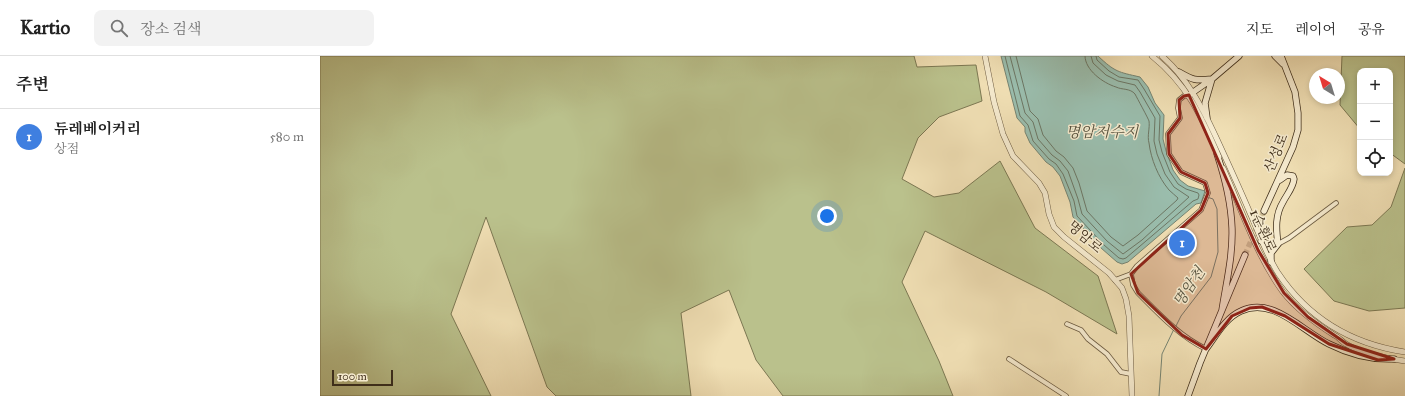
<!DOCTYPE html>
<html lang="ko">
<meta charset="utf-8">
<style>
:root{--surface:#fff;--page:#f2f2f2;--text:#222;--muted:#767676;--line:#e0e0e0;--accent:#7c3aed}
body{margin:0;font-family:"IM FELL Great Primer","Noto Serif KR",serif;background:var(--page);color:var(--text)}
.controls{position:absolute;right:12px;top:12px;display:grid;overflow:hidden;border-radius:8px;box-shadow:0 2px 6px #0003}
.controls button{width:36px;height:36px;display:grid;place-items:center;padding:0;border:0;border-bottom:1px solid var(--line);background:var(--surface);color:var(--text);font:20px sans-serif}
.compass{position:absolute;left:989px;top:12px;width:36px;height:36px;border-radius:50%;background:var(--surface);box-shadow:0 2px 6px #0003;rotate:322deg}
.scale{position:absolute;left:12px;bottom:10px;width:61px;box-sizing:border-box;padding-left:4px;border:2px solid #3f2e1a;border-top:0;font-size:11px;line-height:14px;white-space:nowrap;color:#3f2e1a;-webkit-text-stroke:3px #f5eace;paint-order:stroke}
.you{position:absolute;left:507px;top:160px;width:14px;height:14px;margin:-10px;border:3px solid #fff;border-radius:50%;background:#1a73e8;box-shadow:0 0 0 6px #1a73e833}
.badge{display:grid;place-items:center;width:26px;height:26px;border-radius:50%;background:var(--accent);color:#fff;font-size:13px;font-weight:700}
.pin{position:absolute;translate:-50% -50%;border:2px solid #fff;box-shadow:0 1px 4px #0006}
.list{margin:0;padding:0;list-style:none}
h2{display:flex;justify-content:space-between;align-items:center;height:52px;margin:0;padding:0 16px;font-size:17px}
h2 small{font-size:13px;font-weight:400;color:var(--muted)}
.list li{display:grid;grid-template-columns:26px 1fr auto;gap:12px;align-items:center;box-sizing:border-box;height:56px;padding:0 16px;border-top:1px solid var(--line)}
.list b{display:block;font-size:15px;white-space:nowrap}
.list p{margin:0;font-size:13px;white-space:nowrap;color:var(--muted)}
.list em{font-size:13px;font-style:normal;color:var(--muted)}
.icon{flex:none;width:22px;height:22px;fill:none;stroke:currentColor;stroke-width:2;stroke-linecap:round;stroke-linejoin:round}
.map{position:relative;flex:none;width:1085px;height:340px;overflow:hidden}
header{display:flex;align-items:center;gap:24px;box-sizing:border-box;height:56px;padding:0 20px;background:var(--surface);border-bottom:1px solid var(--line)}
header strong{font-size:19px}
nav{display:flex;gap:22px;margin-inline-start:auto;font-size:14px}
.search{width:280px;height:36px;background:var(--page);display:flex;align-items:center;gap:10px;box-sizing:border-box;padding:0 14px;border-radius:8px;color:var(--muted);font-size:15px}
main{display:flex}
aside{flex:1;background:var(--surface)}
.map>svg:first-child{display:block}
.green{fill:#bac18c;stroke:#7c7853}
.water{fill:#9abdad;stroke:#768472}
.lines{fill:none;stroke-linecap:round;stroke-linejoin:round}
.shore{stroke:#6c7664;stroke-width:1}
.stream{stroke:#768472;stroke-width:1}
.secondary-tunnel{stroke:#cdbc95;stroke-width:5.5;stroke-dasharray:5.5 3;stroke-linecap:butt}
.minor-casing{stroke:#6b5a40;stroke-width:5.5}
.tertiary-casing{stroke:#6b5a40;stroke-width:6}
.secondary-casing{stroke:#3f2e1a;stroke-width:7}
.minor{stroke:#f5eace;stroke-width:4}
.tertiary{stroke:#f5eace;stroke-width:5}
.secondary{stroke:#f5eace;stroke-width:5.5}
.marked{fill:#8f2418;fill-opacity:0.2;stroke:#8f2418;stroke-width:3;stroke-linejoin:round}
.labels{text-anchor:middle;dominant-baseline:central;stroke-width:3;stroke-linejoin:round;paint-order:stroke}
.street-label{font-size:14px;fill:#3f2e1a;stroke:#f5eace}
.water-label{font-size:15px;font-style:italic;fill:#56523f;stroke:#f5eace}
</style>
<header>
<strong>Kartio</strong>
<div class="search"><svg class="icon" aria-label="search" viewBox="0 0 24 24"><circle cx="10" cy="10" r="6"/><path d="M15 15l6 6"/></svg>장소 검색</div>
<nav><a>지도</a><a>레이어</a><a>공유</a></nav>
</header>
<main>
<aside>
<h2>주변<small></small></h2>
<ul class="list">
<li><span class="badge" style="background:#3f7fe0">1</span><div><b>듀레베이커리</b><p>상점</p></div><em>580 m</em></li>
</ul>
</aside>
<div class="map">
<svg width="1085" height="340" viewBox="0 0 1085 340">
<rect width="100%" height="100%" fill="#f0dfb4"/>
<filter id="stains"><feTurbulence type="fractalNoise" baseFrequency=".005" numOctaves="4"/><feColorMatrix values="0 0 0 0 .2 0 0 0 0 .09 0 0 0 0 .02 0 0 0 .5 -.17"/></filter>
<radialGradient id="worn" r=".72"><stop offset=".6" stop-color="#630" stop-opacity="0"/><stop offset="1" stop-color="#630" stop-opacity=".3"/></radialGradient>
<!-- green -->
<path class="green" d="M0,0H594L597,11L656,9L662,45L619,61L598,82L582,123L614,141L639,137L680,105L715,172L778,220L797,278L726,236L605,175L582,226L619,305L633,340H463L436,304L409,234L361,257L371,340H236L227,331L166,161L131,258L171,340H0Z
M1022,0H1085V108L1070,97V15H1040V73L1020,49Z
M1085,112V252L1049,255L1014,245L984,213L1027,171L1052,169L1071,151Z"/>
<!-- water -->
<path class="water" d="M681,0H778C795,16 798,16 820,21L828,31L835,47L844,59L843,83L846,95L853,114L860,124L868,130L885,135L881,147L876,148L808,206L802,208L797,206L781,192L753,161L750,146L740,120L733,111L726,106L710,87L705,76V71L697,62Z"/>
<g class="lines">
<!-- shore -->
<path class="shore" d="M685,0L700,60L708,69L713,85L729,103L736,108L743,118L754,145L757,160L784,189L799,202L803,203L806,202L873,145L878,143L879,139L878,137L866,133L858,128L850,116L842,96L839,84L840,60L824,33L818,24L799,21L789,15L777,4L776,0
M690,0L705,57L713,66L718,83L732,99L740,105L748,115L758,143L762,158L787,185L803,198L822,184L869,141L854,131L845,118L837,98L834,85L835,62L820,36L815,29L798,25L786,19L773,7L771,0
M696,0L710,55L718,63L723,79L736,95L744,101L753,112L759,127L767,155L791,181L803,190L818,179L857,144L858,142C855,139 852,137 849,134C838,121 831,103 829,87C827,80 830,72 829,65C828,62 817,42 815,38C810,32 802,34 796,31C783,27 765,14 765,0"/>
<!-- stream -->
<path class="stream" d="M856,270L861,260L891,221L898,196L897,153L893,143L887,141
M839,340L842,298L854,273"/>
<!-- secondary-tunnel -->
<path class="secondary-tunnel" d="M925,199L944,155"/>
<defs>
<path id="minor" d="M958,188L969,182L1016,147
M811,218L817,210L881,154L888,137L885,127L861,116L849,98L848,78L860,62L858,52L859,44L864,40L869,39
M795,224L811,218L813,229L818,237C839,258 859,280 886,293
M747,268L761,274L768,283L787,298L801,316L811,318
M689,303L746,340"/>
<path id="tertiary" d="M665,0L674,46L683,78L693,100L719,127L725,137L729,158L734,171L744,181L789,217L802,232L806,243L809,260L812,340
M832,0C868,29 881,60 899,101
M842,0C867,22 881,49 895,79C907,105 919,131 930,157C939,177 946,198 958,217C988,262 1032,288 1085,296
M903,112C922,154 936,199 963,236C977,254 995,267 1014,279C1019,281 1022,286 1026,288C1040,297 1069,303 1085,305"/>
<path id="secondary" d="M955,0L963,8
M859,16C873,24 875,25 892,23L885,47L887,62
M869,39L892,23L919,0
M897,98C905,122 911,146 912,172C913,200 906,228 902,254
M944,155L973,91L978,74V57L975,36L961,0
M941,185L951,189L958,188
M951,206V197L958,188C956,173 955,159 963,146C967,138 973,132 974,123L973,120L967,119L960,124
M886,293C896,280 905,262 921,255C953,240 982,275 1009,288C1029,298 1052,304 1074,303
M868,340L880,307L925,199"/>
</defs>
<!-- minor casing -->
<use href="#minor" class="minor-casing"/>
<!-- tertiary casing -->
<use href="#tertiary" class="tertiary-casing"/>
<!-- secondary casing -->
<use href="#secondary" class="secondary-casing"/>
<!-- minor -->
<use href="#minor" class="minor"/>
<!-- tertiary -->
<use href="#tertiary" class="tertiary"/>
<!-- secondary -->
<use href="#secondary" class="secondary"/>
</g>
<!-- marked area -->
<path class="marked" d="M869,39L938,194L964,237L988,261L1027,288L1074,303L1058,304L1009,288L965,260L942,251L930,252L912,260L886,293L862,279L818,237L811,218L881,154L888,137L885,127L861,116L849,98L848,78L860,62L859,44L864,40Z"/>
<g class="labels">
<!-- street labels -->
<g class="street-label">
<text transform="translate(956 97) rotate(-67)">산성로</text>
<text transform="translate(943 175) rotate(66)">1순환로</text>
<text transform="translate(765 181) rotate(41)">명암로</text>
</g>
<!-- water labels -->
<g class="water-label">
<text x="782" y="76">명암저수지</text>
<text transform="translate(869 231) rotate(-56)">명암천</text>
</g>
</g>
<rect width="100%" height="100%" filter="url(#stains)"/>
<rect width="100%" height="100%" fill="url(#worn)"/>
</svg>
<div class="controls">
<button>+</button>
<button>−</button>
<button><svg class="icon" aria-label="locate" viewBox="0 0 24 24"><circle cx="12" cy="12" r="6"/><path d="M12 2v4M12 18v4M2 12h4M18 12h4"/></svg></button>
</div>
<svg class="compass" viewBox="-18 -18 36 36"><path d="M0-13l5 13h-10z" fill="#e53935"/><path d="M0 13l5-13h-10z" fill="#767676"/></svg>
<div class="scale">100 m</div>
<div class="you"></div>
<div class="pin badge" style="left:862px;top:187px;background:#3f7fe0">1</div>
</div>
</main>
